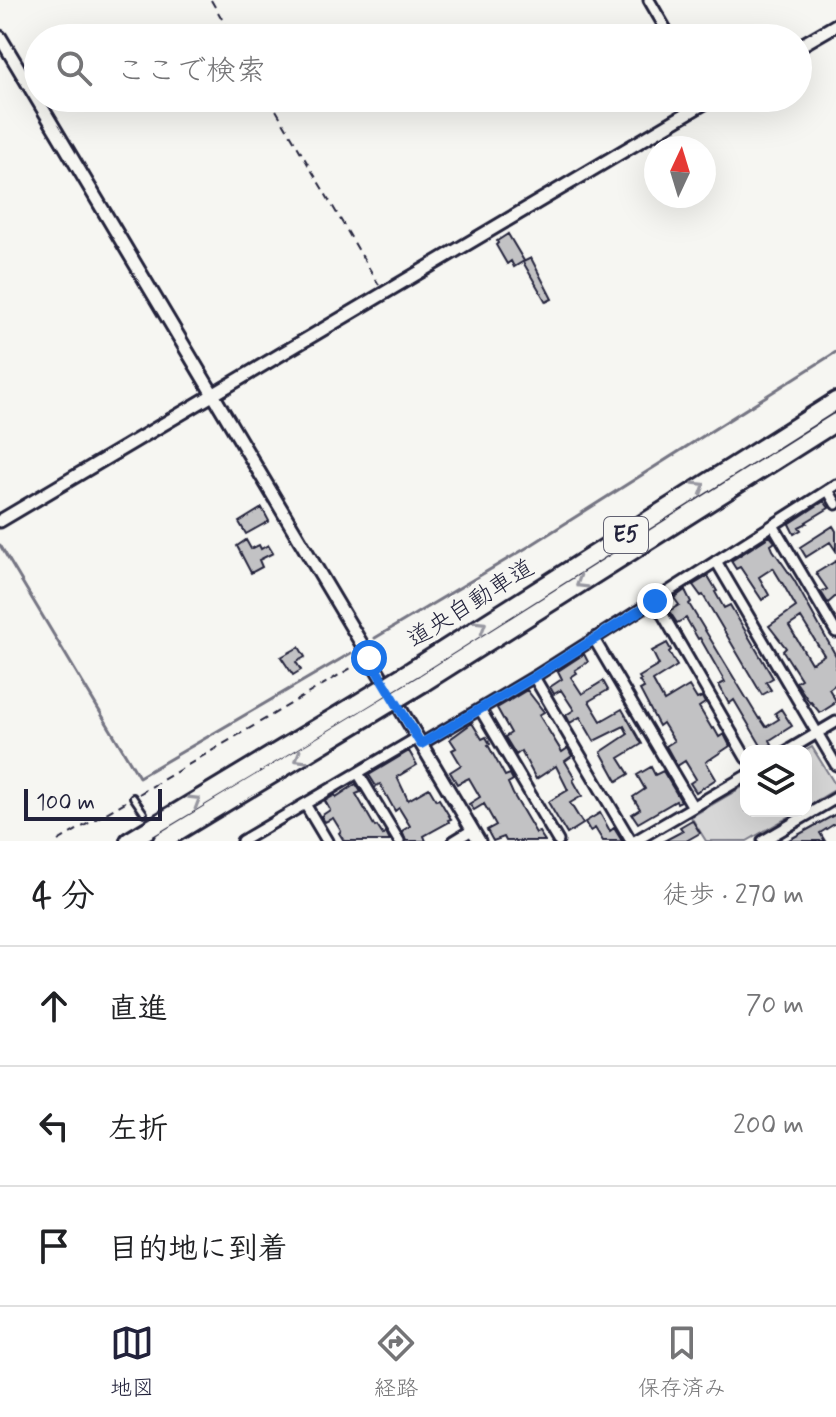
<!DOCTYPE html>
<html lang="ja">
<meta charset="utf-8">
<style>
:root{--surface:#fff;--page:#f6f6f6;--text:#202124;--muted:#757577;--line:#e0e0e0;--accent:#22223b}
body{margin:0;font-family:Mynerve,"Klee One",sans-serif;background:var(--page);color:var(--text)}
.controls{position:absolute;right:24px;bottom:24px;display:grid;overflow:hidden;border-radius:16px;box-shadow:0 8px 32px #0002}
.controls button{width:72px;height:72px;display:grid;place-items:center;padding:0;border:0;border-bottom:2px solid var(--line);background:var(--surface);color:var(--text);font:40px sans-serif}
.compass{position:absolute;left:644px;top:136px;width:72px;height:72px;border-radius:50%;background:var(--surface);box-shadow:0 8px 32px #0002;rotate:4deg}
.scale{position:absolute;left:24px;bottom:20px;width:138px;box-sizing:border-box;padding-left:8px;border:4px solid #22223b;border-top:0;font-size:22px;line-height:28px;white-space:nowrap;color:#22223b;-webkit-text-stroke:6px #f6f6f2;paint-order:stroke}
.stop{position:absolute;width:24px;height:24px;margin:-18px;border:6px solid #1a73e8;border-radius:50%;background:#fff}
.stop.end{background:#1a73e8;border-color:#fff;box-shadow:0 2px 8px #0008}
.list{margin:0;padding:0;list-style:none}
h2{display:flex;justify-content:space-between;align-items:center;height:104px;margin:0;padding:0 32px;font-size:34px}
h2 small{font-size:26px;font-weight:400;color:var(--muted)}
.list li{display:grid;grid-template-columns:52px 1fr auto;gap:24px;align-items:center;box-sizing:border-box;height:120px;padding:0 32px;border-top:2px solid var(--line)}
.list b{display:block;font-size:30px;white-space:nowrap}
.list em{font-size:26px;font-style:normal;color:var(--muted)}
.icon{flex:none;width:44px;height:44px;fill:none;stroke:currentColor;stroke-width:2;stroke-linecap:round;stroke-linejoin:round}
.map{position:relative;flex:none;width:836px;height:841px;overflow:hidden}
.search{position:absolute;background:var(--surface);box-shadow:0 8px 32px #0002;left:24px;right:24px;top:24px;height:88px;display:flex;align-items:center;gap:20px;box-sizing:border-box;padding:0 28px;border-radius:44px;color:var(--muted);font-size:30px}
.sheet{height:464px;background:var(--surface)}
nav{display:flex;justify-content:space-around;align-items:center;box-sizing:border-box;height:112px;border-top:2px solid var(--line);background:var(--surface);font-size:22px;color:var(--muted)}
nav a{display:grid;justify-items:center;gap:4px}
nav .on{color:var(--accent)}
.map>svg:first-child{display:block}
.green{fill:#d7d7d7;stroke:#7c7c89;stroke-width:2}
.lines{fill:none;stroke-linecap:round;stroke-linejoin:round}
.stream{stroke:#757583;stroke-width:3}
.building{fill:#c2c2c4;stroke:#22223b;stroke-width:2;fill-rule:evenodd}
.service-casing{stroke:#22223b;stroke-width:10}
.minor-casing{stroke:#22223b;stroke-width:15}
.tertiary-casing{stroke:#22223b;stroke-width:17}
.motorway-casing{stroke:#22223b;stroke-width:22}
.path{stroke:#22223b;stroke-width:2;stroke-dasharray:8 6;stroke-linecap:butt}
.service{stroke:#f6f6f2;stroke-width:4}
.minor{stroke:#f6f6f2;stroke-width:9}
.tertiary{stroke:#f6f6f2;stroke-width:11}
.motorway{stroke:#f6f6f2;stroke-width:16}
.motorway-bridge-casing{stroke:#22223b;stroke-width:22;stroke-linecap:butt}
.motorway-bridge{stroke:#f6f6f2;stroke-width:16}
.oneway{stroke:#9797a0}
.route{stroke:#1a73e8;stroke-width:10}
.labels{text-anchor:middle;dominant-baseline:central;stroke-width:8;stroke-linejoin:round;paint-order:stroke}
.shield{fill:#f6f6f2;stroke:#626272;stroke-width:2}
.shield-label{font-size:22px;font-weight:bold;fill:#22223b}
.street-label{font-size:24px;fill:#22223b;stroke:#f6f6f2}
</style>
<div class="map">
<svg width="836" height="841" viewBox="0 0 836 841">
<rect width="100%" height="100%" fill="#f6f6f2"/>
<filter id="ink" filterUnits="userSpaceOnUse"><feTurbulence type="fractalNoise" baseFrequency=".0125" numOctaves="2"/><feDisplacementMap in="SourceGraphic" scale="16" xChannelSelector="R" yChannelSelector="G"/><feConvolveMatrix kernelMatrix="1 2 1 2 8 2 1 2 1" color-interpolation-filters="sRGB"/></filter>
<g filter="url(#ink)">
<!-- green -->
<path class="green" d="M812,747L836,786V789L806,807L805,751Z
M746,785V811H799L747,841H706L691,817Z"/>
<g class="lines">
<!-- stream -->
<path class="stream" d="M0,545L139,777L351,653
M375,638L528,547L836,352"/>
</g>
<!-- building -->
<path class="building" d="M508,234L524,261L514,267L511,261L507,264L496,245L498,243L497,241Z
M531,258L552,299L546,302L523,262Z
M824,501L829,508L806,522L807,523L799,527L801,530L794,534L789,524Z
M262,508L269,521L246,534L239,522Z
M833,526L836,531V551L830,542L806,557L800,547Z
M770,536L775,542L771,545L773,550L794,580L836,656V684L829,689L836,701L833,703L834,704L820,713L811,702L810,703L796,682L801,679L783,651L786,648L769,626L796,607L784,586L773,568L759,577L769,595L762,600L740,567L736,569L731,561ZM801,618L824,655L811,663L789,626Z
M246,540L251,549L259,545L261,549L268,545L273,553L259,560L262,567L251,573L237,546Z
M836,561V596L828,603L821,592L827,589L816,573Z
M708,576L717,591L715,592L724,608L730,605L773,678L766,682L771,690L762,695L703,595L701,596L693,585Z
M685,590L691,602L689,604L759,719L760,718L766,727L779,719L775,713L781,709L792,726L770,740L772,744L763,749L734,700L729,704L719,685L725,682L700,638L698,639L686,618L677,623L669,611L679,605L674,598Z
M667,643L671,650L669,652L677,666L653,681L664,701L689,686L697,699L702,697L705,703L699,707L712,729L714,728L719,737L724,734L730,746L706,762L716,779L696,792L690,783L696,779L685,761L677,766L666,746L674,741L663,723L659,726L640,690L644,688L639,681L641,680L639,677L659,665L652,651Z
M299,647L305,657L296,662L301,670L293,675L281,657Z
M584,654L588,662L575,670L577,673L571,677L582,694L603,681L608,690L589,701L601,721L622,709L642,744L619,758L629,774L617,781L601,752L628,734L624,726L594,741L580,717L570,723L566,715L574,710L561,690L554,694L550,687L562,679L558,671Z
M527,690L544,712L539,715L562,752L568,748L572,756L565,761L575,778L573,780L582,796L570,803L583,824L567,834L548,802L568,790L556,766L536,779L521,751L516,755L505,737L511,733L497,708Z
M472,723L482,739L486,737L490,744L488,745L505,776L510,774L513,780L508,783L513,794L536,833L539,832L545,841H506L504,837L493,841L487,830L496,825L484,804L474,810L469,804L480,797L469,778L457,784L450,772L461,765L452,750L456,748L450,739Z
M409,751L417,765L397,777L408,800L429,788L436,800L439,799L451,819L448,820L449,822L424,836L426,841H406L402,831L410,826L399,808L395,811L380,784L376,786L369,775Z
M651,767L655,775L663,771L681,801L677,803L676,801L638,823L632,814L640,809L633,797L645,789L637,775Z
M356,784L361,792L356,794L375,827L377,826L383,835L386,833L390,841H344L339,833L341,831L333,818L325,822L321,816L330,810L325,801L335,795L336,797Z
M600,813L610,831L614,828L622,841H603L595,828L590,831L585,822Z
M836,814V823L820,833L825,841H787Z
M692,820L700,833L686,841H664L683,831L680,827Z"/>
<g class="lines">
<defs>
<path id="service" d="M133,797L144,813"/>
<path id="minor" d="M649,0L671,38
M828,490L836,504
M773,525L836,632
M716,561L836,765
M655,601L746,758
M594,639L693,807
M534,677L631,841
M480,709L558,841
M421,744L534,677L836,485
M787,751L836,722
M358,773L399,841
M305,804L327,841
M242,841L417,738
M454,841L472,830
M635,841L746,776
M763,841L836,798"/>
<path id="tertiary" d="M0,37L479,841
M798,47L836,25
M0,521L713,98"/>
<path id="motorway" d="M415,668L836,401
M423,683L836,422
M129,841L358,703
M162,841L367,717"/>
</defs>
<!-- service casing -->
<use href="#service" class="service-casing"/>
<!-- minor casing -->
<use href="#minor" class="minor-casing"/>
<!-- tertiary casing -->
<use href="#tertiary" class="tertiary-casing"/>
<!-- motorway casing -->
<use href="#motorway" class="motorway-casing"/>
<!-- path -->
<path class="path" d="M211,0L233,38
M269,98L379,285
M139,794L361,662
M58,841L127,801"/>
<!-- service -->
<use href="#service" class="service"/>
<!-- minor -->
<use href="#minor" class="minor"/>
<!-- tertiary -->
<use href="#tertiary" class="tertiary"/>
<!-- motorway -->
<use href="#motorway" class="motorway"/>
<defs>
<path id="motorway-bridge" d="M358,703L415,668
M367,717L423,683"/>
</defs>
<!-- motorway-bridge casing -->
<use href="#motorway-bridge" class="motorway-bridge-casing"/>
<!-- motorway-bridge -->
<use href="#motorway-bridge" class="motorway-bridge"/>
</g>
<!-- one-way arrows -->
<defs><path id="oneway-chevron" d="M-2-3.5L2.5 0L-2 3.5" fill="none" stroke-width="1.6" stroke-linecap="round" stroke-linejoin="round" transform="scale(2)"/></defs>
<g class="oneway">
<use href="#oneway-chevron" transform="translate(700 487) rotate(-32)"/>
<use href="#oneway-chevron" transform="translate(581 583) rotate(148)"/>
<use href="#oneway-chevron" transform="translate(481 626) rotate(-32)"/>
<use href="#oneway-chevron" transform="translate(300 758) rotate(149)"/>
<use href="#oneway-chevron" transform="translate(195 801) rotate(-31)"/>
</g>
</g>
<g class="lines" filter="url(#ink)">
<!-- route -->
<path class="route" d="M369,658L421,744L534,677L655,601"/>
</g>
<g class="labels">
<!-- shield labels -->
<rect class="shield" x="604" y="517" width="44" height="36" rx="6"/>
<g class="shield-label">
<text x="626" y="535">E5</text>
</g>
<!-- street labels -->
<g class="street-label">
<text transform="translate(471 604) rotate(-32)">道央自動車道</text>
</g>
</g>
</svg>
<div class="controls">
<button><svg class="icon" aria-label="layers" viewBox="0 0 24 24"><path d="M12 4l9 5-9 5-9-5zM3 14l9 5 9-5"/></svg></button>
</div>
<svg class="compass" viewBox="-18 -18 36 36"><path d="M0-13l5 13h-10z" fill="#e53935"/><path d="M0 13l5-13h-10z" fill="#757577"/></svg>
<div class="scale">100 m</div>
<div class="stop" style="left:369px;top:658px"></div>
<div class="stop end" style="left:655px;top:601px"></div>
<div class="search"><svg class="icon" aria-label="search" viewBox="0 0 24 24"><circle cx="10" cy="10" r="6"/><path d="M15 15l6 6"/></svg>ここで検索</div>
</div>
<section class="sheet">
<h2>4 分<small>徒歩 · 270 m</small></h2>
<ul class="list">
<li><svg class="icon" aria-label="ahead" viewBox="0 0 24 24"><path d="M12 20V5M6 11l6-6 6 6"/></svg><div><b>直進</b></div><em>70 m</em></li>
<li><svg class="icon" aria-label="left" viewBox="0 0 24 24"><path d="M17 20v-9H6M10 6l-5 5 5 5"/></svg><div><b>左折</b></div><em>200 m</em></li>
<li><svg class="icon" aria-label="arrive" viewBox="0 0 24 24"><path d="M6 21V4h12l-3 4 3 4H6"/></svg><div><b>目的地に到着</b></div></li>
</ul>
</section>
<nav>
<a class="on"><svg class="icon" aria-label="map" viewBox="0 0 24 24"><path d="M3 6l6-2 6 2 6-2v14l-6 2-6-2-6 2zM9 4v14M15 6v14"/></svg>地図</a>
<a><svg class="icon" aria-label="directions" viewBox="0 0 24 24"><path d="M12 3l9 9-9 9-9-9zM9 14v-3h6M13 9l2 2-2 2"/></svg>経路</a>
<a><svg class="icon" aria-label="saved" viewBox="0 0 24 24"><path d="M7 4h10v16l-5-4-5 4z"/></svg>保存済み</a>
</nav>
